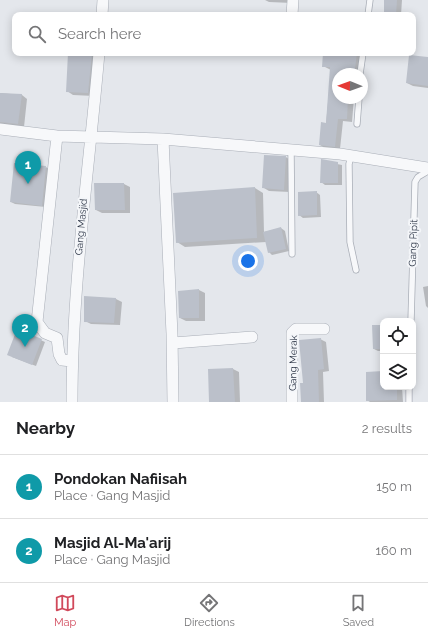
<!DOCTYPE html>
<meta charset="utf-8">
<style>
:root{--surface:#fff;--page:#f2f2f2;--text:#202124;--muted:#757577;--line:#e0e0e0;--accent:#d1495b}
body{margin:0;font-family:Raleway,sans-serif;background:var(--page);color:var(--text)}
.controls{position:absolute;right:12px;bottom:12px;display:grid;overflow:hidden;border-radius:8px;box-shadow:0 2px 10px #0003}
.controls button{width:36px;height:36px;display:grid;place-items:center;padding:0;border:0;border-bottom:1px solid var(--line);background:var(--surface);color:var(--text);font:20px sans-serif}
.compass{position:absolute;left:332px;top:68px;width:36px;height:36px;border-radius:50%;background:var(--surface);box-shadow:0 2px 10px #0003;rotate:271deg}
.you{position:absolute;left:248px;top:261px;width:14px;height:14px;margin:-10px;border:3px solid #fff;border-radius:50%;background:#1a73e8;box-shadow:0 0 0 6px #1a73e833}
.badge{display:grid;place-items:center;width:26px;height:26px;border-radius:50%;background:var(--accent);color:#fff;font-size:13px;font-weight:700}
.pin{position:absolute;translate:-50% -33px;filter:drop-shadow(0 1px 2px #0008)}
.pin::after{content:'';position:absolute;top:21px;width:14px;height:12px;background:inherit;clip-path:polygon(0 0,100% 0,50% 100%)}
.list{margin:0;padding:0;list-style:none}
h2{display:flex;justify-content:space-between;align-items:center;height:52px;margin:0;padding:0 16px;font-size:17px}
h2 small{font-size:13px;font-weight:400;color:var(--muted)}
.list li{display:grid;grid-template-columns:26px 1fr auto;gap:12px;align-items:center;box-sizing:border-box;height:64px;padding:0 16px;border-top:1px solid var(--line)}
.list b{display:block;font-size:15px;white-space:nowrap}
.list p{margin:0;font-size:13px;white-space:nowrap;color:var(--muted)}
.list em{font-size:13px;font-style:normal;color:var(--muted)}
.icon{flex:none;width:22px;height:22px;fill:none;stroke:currentColor;stroke-width:2;stroke-linecap:round;stroke-linejoin:round}
.map{position:relative;flex:none;width:428px;height:402px;overflow:hidden}
.search{position:absolute;background:var(--surface);box-shadow:0 2px 10px #0003;left:12px;right:12px;top:12px;height:44px;display:flex;align-items:center;gap:10px;box-sizing:border-box;padding:0 14px;border-radius:8px;color:var(--muted);font-size:15px}
.sheet{height:180px;background:var(--surface)}
nav{display:flex;justify-content:space-around;align-items:center;box-sizing:border-box;height:56px;border-top:1px solid var(--line);background:var(--surface);font-size:11px;color:var(--muted)}
nav a{display:grid;justify-items:center;gap:2px}
nav .on{color:var(--accent)}
.map>svg:first-child{display:block}
.shadow{fill:#0003}
.building{fill:#bbc0ca}
.lines{fill:none;stroke-linecap:round;stroke-linejoin:round}
.service-casing{stroke:#a9aeb7;stroke-width:7}
.minor-casing{stroke:#a9aeb7;stroke-width:12}
.service{stroke:#f7f8fa;stroke-width:5.5}
.minor{stroke:#f7f8fa;stroke-width:11}
.labels{text-anchor:middle;dominant-baseline:central;stroke-width:4;stroke-linejoin:round;paint-order:stroke}
.street-label{font-size:10px;fill:#2b3445;stroke:#f4f6f9}
</style>
<div class="map">
<svg width="428" height="402" viewBox="0 0 428 402">
<rect width="100%" height="100%" fill="#e4e7ec"/>
<!-- shadow -->
<path class="shadow" d="M265,0H294L292,3L269,2Z
M385,0H402L401,15H385Z
M69,53H99L94,96L73,95L67,91Z
M324,53H362L361,72L356,71V74H338V98H354L352,122L343,121L340,149L325,148L320,145L326,124L331,70L323,66Z
M428,58V88L413,86L407,83Z
M0,93L22,95L27,99L24,127L0,126Z
M286,157L291,161L290,192L269,191L264,188Z
M322,161L342,165V185H325L321,182Z
M46,167L50,170L46,207L15,204L11,202Z
M95,184H124L130,187V213H102L96,210Z
M255,188L263,193L264,232L281,228L285,231L289,251L272,255L269,252L266,242L185,247L177,242Z
M316,192L320,195L321,217L303,218L299,215Z
M428,286V308L426,306L423,287Z
M199,290L205,293V321H186L180,318Z
M85,298L116,299L122,302L120,325L91,324L85,321Z
M383,326V351H378L374,349Z
M18,330L45,342L36,366L12,357Z
M320,339L326,342L329,371L323,372L324,402H302L304,384Z
M233,369L239,372L240,402H210Z
M383,372V387H402L403,402H370L367,400Z"/>
<!-- building -->
<path class="building" d="M384,0H397L396,15H384Z
M68,53H92L88,93L66,92Z
M323,53H357L355,69H351V74H338V98H348L347,119H338L335,147L319,145L321,122L326,123L330,67H322Z
M409,55L428,57V86L406,83Z
M0,93L22,94L18,124L0,122Z
M264,155L286,156L284,190L262,188Z
M321,159L338,162V183H320Z
M14,163L46,166L42,206L10,202Z
M94,183H124L125,210H95Z
M255,187L257,238L176,243L173,193Z
M317,191V215L298,216V192Z
M281,227L286,249L268,253L263,232Z
M199,289V318H179L178,291Z
M84,296L116,298L114,323L84,322Z
M372,325H383V349H373Z
M17,329L42,339L32,365L7,355Z
M321,338L324,369L318,370L319,402H301L300,383H303L299,340Z
M233,368L235,402H209L208,369Z
M383,371V387H397V400L366,401V372Z"/>
<g class="lines">
<defs>
<path id="service" d="M368,15L370,0
M360,74L363,53
M357,124L359,98
M291,150L292,254
M351,156L349,164L350,242L356,270
M411,321L415,182L418,177L428,171
M409,402V387"/>
<path id="minor" d="M102,15L103,0
M292,15L293,0
M0,129L57,136L163,139L340,154L428,168
M57,136L37,322L45,333L57,338L59,354L62,360L72,361
M163,139L172,334L173,402
M173,343L252,337
M72,402C72,285 89,169 99,53
M292,402V333L296,329H324"/>
</defs>
<!-- service casing -->
<use href="#service" class="service-casing"/>
<!-- minor casing -->
<use href="#minor" class="minor-casing"/>
<!-- service -->
<use href="#service" class="service"/>
<!-- minor -->
<use href="#minor" class="minor"/>
</g>
<g class="labels">
<!-- street labels -->
<g class="street-label">
<text transform="translate(81 227) rotate(-85)">Gang Masjid</text>
<text transform="translate(413 243) rotate(-88)">Gang Pipit</text>
<text transform="translate(293 363) rotate(-89)">Gang Merak</text>
</g>
</g>
</svg>
<div class="controls">
<button><svg class="icon" aria-label="locate" viewBox="0 0 24 24"><circle cx="12" cy="12" r="6"/><path d="M12 2v4M12 18v4M2 12h4M18 12h4"/></svg></button>
<button><svg class="icon" aria-label="layers" viewBox="0 0 24 24"><path d="M12 4l9 5-9 5-9-5zM3 14l9 5 9-5"/></svg></button>
</div>
<svg class="compass" viewBox="-18 -18 36 36"><path d="M0-13l5 13h-10z" fill="#e53935"/><path d="M0 13l5-13h-10z" fill="#757577"/></svg>
<div class="you"></div>
<div class="pin badge" style="left:28px;top:184px;background:#0f9aa8">1</div>
<div class="pin badge" style="left:25px;top:347px;background:#0f9aa8">2</div>
<div class="search"><svg class="icon" aria-label="search" viewBox="0 0 24 24"><circle cx="10" cy="10" r="6"/><path d="M15 15l6 6"/></svg>Search here</div>
</div>
<section class="sheet">
<h2>Nearby<small>2 results</small></h2>
<ul class="list">
<li><span class="badge" style="background:#0f9aa8">1</span><div><b>Pondokan Nafiisah</b><p>Place · Gang Masjid</p></div><em>150 m</em></li>
<li><span class="badge" style="background:#0f9aa8">2</span><div><b>Masjid Al-Ma'arij</b><p>Place · Gang Masjid</p></div><em>160 m</em></li>
</ul>
</section>
<nav>
<a class="on"><svg class="icon" aria-label="map" viewBox="0 0 24 24"><path d="M3 6l6-2 6 2 6-2v14l-6 2-6-2-6 2zM9 4v14M15 6v14"/></svg>Map</a>
<a><svg class="icon" aria-label="directions" viewBox="0 0 24 24"><path d="M12 3l9 9-9 9-9-9zM9 14v-3h6M13 9l2 2-2 2"/></svg>Directions</a>
<a><svg class="icon" aria-label="saved" viewBox="0 0 24 24"><path d="M7 4h10v16l-5-4-5 4z"/></svg>Saved</a>
</nav>
